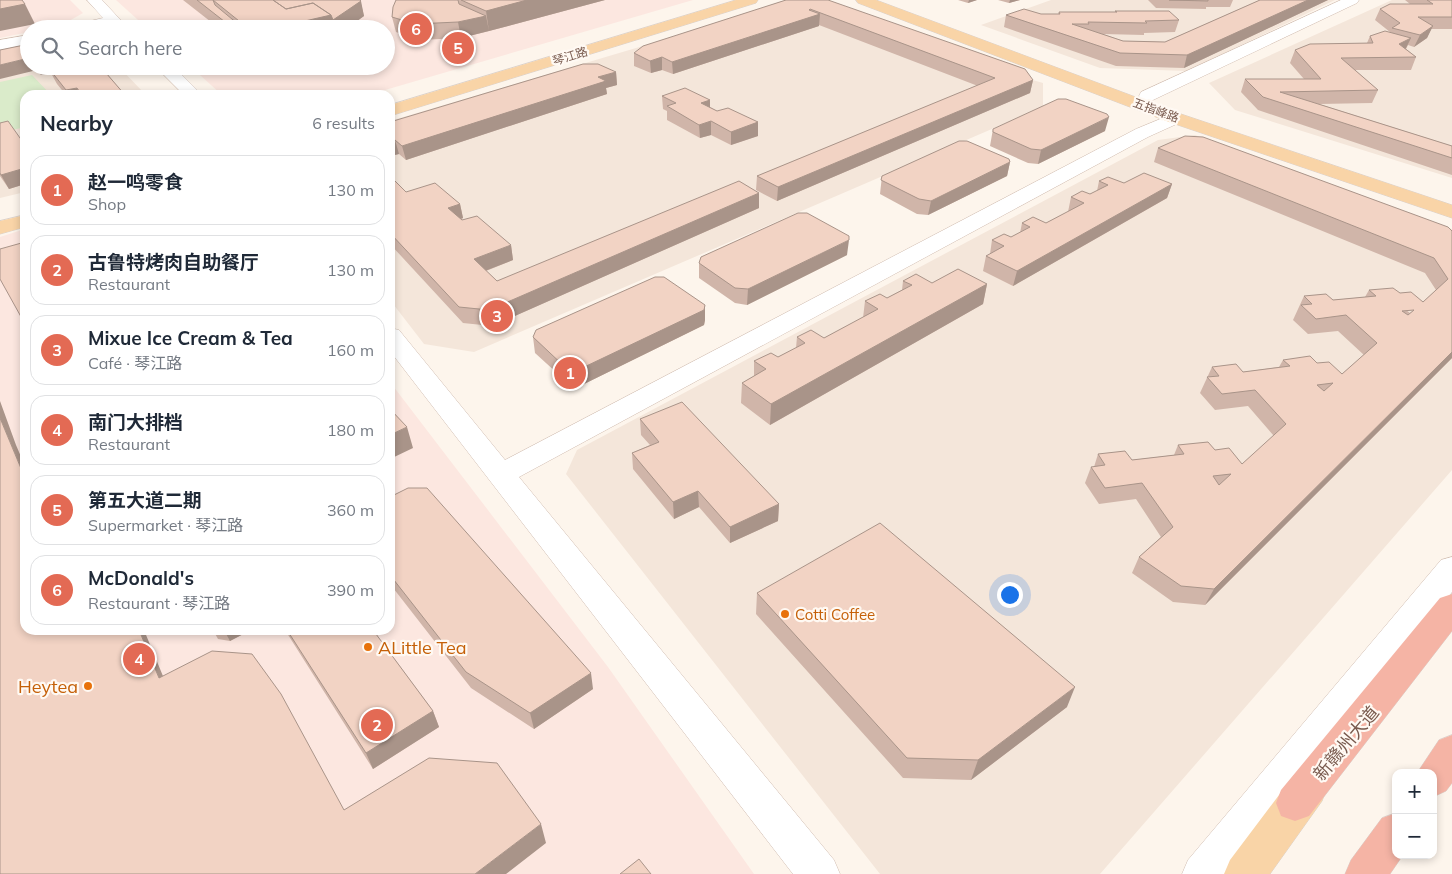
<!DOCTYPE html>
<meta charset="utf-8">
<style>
:root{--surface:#fff;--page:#f2f2f3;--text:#1f2937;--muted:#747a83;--line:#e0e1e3;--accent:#e36a54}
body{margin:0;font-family:Mulish,"Noto Sans SC",sans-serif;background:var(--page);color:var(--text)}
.controls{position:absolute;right:15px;bottom:15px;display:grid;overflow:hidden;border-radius:10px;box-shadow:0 2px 8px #0003}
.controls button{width:45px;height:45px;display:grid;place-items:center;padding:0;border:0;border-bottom:1px solid var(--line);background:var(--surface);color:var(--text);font:25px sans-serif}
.you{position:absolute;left:1009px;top:594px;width:18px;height:18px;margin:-12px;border:4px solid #fff;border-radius:50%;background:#1a73e8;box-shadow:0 0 0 8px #1a73e833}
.badge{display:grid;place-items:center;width:32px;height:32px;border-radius:50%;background:var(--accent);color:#fff;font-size:16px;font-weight:700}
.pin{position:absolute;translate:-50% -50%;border:2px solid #fff;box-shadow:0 1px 5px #0006}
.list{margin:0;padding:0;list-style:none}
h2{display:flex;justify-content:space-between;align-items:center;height:65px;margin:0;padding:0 20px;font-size:21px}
h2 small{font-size:16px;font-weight:400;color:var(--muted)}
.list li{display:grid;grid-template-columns:32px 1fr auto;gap:15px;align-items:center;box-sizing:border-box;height:70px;margin:0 10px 10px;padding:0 10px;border:1px solid var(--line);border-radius:15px}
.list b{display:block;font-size:19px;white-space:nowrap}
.list p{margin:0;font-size:16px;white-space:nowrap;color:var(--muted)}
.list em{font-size:16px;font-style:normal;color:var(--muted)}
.icon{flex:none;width:28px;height:28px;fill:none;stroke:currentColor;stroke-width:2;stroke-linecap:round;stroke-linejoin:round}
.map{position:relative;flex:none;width:1452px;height:874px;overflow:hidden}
.search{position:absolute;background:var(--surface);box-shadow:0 2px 8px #0003;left:20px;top:20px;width:375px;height:55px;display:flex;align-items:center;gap:12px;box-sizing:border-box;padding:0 18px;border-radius:28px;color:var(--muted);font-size:19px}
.panel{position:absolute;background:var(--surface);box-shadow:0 2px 8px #0003;left:20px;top:90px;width:375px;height:545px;border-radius:15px}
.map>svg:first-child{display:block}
.residential{fill:#f4e6da}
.commercial{fill:#fce7e0}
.green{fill:#daebca}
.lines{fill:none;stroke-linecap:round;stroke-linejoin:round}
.minor-casing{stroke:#d0bcb0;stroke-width:1}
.major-casing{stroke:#d9d1cd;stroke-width:1}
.highway-casing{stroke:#d9d1cd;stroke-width:1}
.minor{fill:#fff;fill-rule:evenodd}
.major{fill:#f9d4a7;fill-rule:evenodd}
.highway{fill:#f5b4a5;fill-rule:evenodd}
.wall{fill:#d0b5a9;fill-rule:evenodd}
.shaded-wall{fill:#a99489}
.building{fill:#f2d3c4;stroke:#a99489;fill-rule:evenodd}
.food-dot{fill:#e8710a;stroke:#fff9f3;stroke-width:2}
.labels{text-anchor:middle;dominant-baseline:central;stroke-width:4.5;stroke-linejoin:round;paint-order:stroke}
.far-street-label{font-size:12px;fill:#795a4e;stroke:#fff9f3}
.food-label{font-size:15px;fill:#c56008;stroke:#fff9f3;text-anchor:start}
.near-food-label{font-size:18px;fill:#c56008;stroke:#fff9f3;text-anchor:start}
.near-street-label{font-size:18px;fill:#795a4e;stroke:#fff9f3}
</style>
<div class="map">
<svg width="1452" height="874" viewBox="0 0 1452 874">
<rect width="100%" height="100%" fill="#fdf5ec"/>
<!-- residential -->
<path class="residential" d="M1051,0H1335L1187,71L1100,68L981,25Z
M1392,0H1452V178L1235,110L1209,83Z
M774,7L1043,83V107L474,352L424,344L390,300V121Z
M0,52L29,66H118L146,95H25V192L0,198Z
M1195,135L1452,229V470L1100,874H880L566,474L577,450L1158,140Z"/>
<!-- commercial -->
<path class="commercial" d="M0,0H70L83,13L62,25L43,29H29V32L0,38Z
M116,0H693L368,95H222L190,66H386V29H148Z
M25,229V630H390V382L608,667L754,874H0V237Z"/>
<!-- green -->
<path class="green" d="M32,75L51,95H25V127L0,133V82Z"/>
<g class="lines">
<defs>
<path id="minor" d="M87,0H102L129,29H114L110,25L94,29H67L69,26L103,18Z
M1341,0H1359L1357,3L1153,100H1141L1139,96L1141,92Z
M29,35V44L0,50V40Z
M155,66H173L202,95H184Z
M1175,113L1181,114L1184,118L1181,122L1148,137L519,477L834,860L840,874H793L390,351V328L399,330L505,460L1136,129Z
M1452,557V592L1229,874H1182L1188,860L1441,560Z"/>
<path id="major" d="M736,0H758L756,3L390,116V105Z
M856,0H876L1181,114L1452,205V218L1169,122L858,3Z
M25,215V227L0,234V221Z
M1308,770L1322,775L1327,788L1322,801L1270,874H1224L1230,860L1294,775Z"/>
<path id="highway" d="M1452,594V631L1309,816L1295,821L1281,816L1276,803L1281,790L1440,598Z
M1452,735V783L1446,791L1433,797V773H1417L1439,740Z
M1396,813V855H1403L1390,874H1345L1351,860L1382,818Z"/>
</defs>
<!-- minor casing -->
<use href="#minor" class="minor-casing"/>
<!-- major casing -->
<use href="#major" class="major-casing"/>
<!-- highway casing -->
<use href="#highway" class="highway-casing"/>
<!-- minor -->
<use href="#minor" class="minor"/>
<!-- major -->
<use href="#major" class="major"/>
<!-- highway -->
<use href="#highway" class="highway"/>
</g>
<!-- wall -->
<path class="wall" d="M183,0H360L364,16L346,29H220Z
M396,0H605L489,31L461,38L419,40L396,32L392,17Z
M786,0L1033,80L1030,93L777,201L756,190L757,176L978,86L819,25V26L673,74L662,70L651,73L634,66V53Z
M958,0H977L968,3Z
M998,0H1020L1009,3Z
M1148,0H1233L1230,7H1206V9L1156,8Z
M1260,0H1328L1184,68L1116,66L1004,27L1006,15L1058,14L1059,12H1115V11L1179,20L1175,32L1144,33V35L1103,34L1123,41L1165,42Z
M1405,0H1452V29H1431L1427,38L1414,47L1408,45L1406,49L1416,57L1411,70H1355L1378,90L1372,103L1319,104L1452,146V175L1258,110L1241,92L1245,79H1304L1290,63L1295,50L1367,43L1370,36L1390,32L1375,20L1380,9L1410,4Z
M29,66H100L125,95H66L57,84L51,73L41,75L37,70Z
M616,72L617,85L606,88L607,94L406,160L399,154L390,156V122Z
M662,96L710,100V107L717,111L758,122V136L731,145L711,135L700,138L667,120V111L663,109Z
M0,123L25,145V184L9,189L0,176Z
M993,129L1105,131L1038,164L1028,163L990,146Z
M1158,148L1452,231V358L1205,605L1173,602L1132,573L1139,557L1161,537L1136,499L1099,504L1085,483L1091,467H1094L1098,454L1132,460L1174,455L1178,445L1215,450L1242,464L1274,436L1248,406L1215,410L1200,393L1212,367L1243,372L1279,367L1283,360L1317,363L1342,374L1364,355L1338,331L1308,334L1293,320L1304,296L1333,300L1365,297L1369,290L1400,293L1423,302L1436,290L1425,273L1154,162ZM1406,310H1414L1410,313Z
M1010,162L1007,176L928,215L917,214L880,194L882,176Z
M390,176L406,192L460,204L463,218L461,219L511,245L513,260L486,271L497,281L759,193V208L492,326L463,323L390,244Z
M1099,181L1124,183L1172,184L1167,198L1013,286L983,271L986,256L990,254L992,240L1011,237L1020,233L1022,223H1046L1068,212L1071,197L1090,194L1097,191Z
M847,255L747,305L735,303L699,278V263Z
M903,281L932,283L987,284L983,304L770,425L741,403L742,383L754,376V361L778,357L796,348L797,337L824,338L863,318L865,301L887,298L902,290Z
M705,305V320L704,325L582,385L569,384L535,353L533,337Z
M640,419L779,504L778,521L730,543L699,507L674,519L633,469L632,453L650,445L641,435Z
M390,497L593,689L534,729L471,688L390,584Z
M757,593L1067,707L971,780L903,778L756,614Z
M213,630H251L230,641L218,639Z
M285,630H373L433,711L439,727L373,769Z"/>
<!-- shaded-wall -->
<path class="shaded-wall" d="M0,0L25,4L35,24L0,31Z
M474,0H605L489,31L486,11Z
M969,0H977L968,3Z
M1010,0H1020L1009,3Z
M1308,0H1328L1184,68L1187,55Z
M361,1L364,16L346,29H270Z
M810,9V17L820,14L819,26L673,74L672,62Z
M486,16L489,31L461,38L458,22Z
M1433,26L1427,38L1414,47L1420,35Z
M1411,38L1405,50L1399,44Z
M662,57V70L651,73L650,61Z
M29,58V66H36L37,70L0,79V65Z
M37,66H57L59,71H51V73L41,75Z
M616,72L617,85L606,88L607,94L406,160L402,146L598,77Z
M1033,80L1030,93L777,201L778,187Z
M77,88L80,95H68L66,90Z
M710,100V113L701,103Z
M1109,117L1105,131L1038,164L1041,150Z
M711,121V135L700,138L699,125Z
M758,122V136L731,145V132Z
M395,140L399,154L390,156V142Z
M1010,162L1007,176L928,215L931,201Z
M25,168V184L9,189L1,175Z
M1172,184L1167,198L1013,286L1017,271Z
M759,193V208L492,326L489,310Z
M460,204L463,218L451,223L448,208Z
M849,240L847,255L747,305L748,289Z
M511,245L513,260L477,274L474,259Z
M987,284L983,304L770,425L771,404Z
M705,305V320L704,325L582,385L580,369Z
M1452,352V358L1205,605L1214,589Z
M0,401L16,445L25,466V478L0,418Z
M407,427L413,448L390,459V435Z
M698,491L699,507L674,519L673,502Z
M779,504L778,521L730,543V527Z
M139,630H144L172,698L159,678Z
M224,630H251L230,641Z
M591,673L593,689L534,729L530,713Z
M1075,687L1067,707L971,780L978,760Z
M433,711L439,727L373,769L366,753Z
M541,824L546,843L506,874H475Z"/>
<!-- building -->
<path class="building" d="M0,0H22L25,4L0,9Z
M197,0H213L215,5L244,29H234Z
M213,0H273L286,9L313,3L331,15L270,29H249Z
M273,0H360L361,1L333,20L331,15L313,3L286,9Z
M396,0H458L459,4L486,16L458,22L415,24L392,17L393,7Z
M461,0H527L486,11Z
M786,0H828L1025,69L1033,80L778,187L757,176L995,78L810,9L809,10L820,14L672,62L662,57L650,61L634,53L643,46Z
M1169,0H1208V1Z
M1260,0H1308L1187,55L1120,53L1006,15L1024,9L1041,14H1060L1059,12H1117L1115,11H1169L1179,20L1145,21L1147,23L1088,22L1089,24H1072L1123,41L1165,42Z
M1427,0H1452V17H1418L1433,26L1420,35L1392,28L1400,23L1380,9L1390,4H1433Z
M332,20L320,29H296Z
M1385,31L1411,38L1399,44L1416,57L1341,58L1378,90L1280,92L1452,146V158L1263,97L1245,79H1321L1295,50L1310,44L1373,43L1370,36Z
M29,44V58L0,65V50Z
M583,64H598L616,72L598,77L606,81L402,146L395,140L390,142V122Z
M60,66H100L125,95H82L77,88L66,90L51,71L62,68Z
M685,88L710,100L701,103L717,111L728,108L758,122L731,132L711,121L699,125L667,106L676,103L662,96Z
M1058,99H1066L1107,114L1109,117L1041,150L1031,149L993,132V129Z
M8,121L25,145V168L1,175L0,173V123Z
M1185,136L1203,137L1448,227L1452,231V352L1214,589L1181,586L1139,557L1173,527L1142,483L1105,488L1091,467L1105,465L1098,454L1125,451L1132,460L1184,454L1178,445L1208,442L1215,450L1229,448L1242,464L1286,424L1255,390L1222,394L1207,377L1219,376L1212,367L1236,364L1243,372L1290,366L1283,360L1310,356L1317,363L1329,362L1342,374L1377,343L1346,315L1316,319L1301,305L1312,304L1304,296L1326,294L1333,300L1376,296L1369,290L1393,288L1400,293L1411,292L1423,302L1448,279L1434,258L1158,148ZM1414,310L1408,315L1402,311ZM1333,383L1324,391L1317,385ZM1231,474L1219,485L1213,476Z
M959,141H967L1009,159L1010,162L931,201L919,199L881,180L882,176Z
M1144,173L1172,184L1017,271L986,256L1004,246L992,240L1004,234L1011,237L1030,227L1022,223L1033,217L1046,223L1084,203L1071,197L1082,191L1090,194L1108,185L1099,181L1108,177L1124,183Z
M390,176L406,192L435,183L460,204L448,208L462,220L477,216L511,245L474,259L497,281L739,181L759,193L489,310L459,307L390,233Z
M798,213H807L849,236V240L748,289L735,288L699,263L701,257Z
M25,242V324L0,279V249Z
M958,269L987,284L771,404L742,383L766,369L754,361L771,353L778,357L805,343L797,337L811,330L824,338L878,309L865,301L880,294L887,298L912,285L903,281L916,274L932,283Z
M655,277H664L705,305L704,310L580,369L566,368L533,337L536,330Z
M682,402L779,504L730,527L698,491L673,502L632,453L659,442L640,419Z
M390,409L407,427L390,435Z
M0,418L25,478V630H139L159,678L212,651L252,654L281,694L344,810L429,758L497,763L541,824L475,874H0Z
M408,488H427L591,673L530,713L466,672L390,575V497Z
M880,523L1075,687L978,760L907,758L757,593Z
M287,630H373L433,711L366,753Z
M639,859L651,874H620Z"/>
<!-- markers -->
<g class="food-dot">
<circle cx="785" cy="614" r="5"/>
<circle cx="368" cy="647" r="5"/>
<circle cx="88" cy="686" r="5"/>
</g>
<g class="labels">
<!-- far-street labels -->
<g class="far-street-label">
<text transform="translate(570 56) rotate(-17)">琴江路</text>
<text transform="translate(1156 110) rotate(20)">五指峰路</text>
</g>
<!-- food labels -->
<g class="food-label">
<text x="795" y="614">Cotti Coffee</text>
</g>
<!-- near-food labels -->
<g class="near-food-label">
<text x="378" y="647">ALittle Tea</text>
<text x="78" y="686" text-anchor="end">Heytea</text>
</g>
<!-- near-street labels -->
<g class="near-street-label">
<text transform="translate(1346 743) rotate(-50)">新赣州大道</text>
</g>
</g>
</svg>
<div class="controls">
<button>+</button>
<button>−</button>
</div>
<div class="you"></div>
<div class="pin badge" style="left:570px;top:373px">1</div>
<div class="pin badge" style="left:377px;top:725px">2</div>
<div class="pin badge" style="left:497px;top:316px">3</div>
<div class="pin badge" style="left:139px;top:659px">4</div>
<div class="pin badge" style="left:458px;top:48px">5</div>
<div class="pin badge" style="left:416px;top:29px">6</div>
<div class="search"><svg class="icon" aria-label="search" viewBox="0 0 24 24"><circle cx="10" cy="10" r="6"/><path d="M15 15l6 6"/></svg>Search here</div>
<section class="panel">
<h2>Nearby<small>6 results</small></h2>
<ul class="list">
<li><span class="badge">1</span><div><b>赵一鸣零食</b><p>Shop</p></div><em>130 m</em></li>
<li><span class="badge">2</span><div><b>古鲁特烤肉自助餐厅</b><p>Restaurant</p></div><em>130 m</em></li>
<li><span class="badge">3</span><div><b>Mixue Ice Cream &amp; Tea</b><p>Café · 琴江路</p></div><em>160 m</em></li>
<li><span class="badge">4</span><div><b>南门大排档</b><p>Restaurant</p></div><em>180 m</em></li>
<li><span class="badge">5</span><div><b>第五大道二期</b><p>Supermarket · 琴江路</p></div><em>360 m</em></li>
<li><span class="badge">6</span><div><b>McDonald's</b><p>Restaurant · 琴江路</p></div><em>390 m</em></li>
</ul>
</section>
</div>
